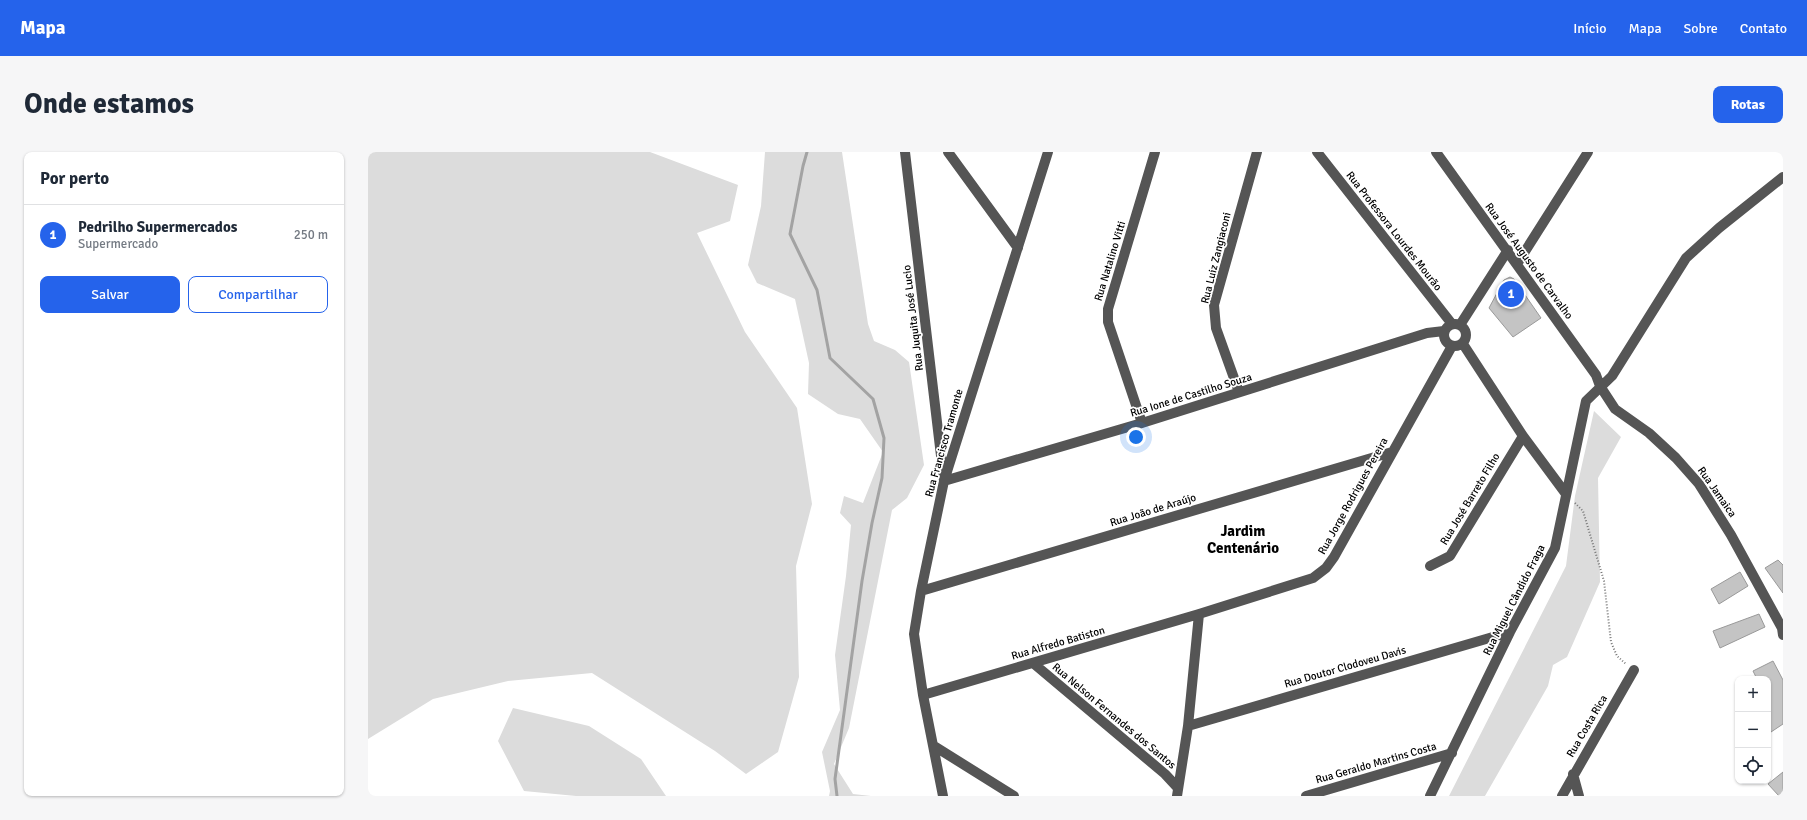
<!DOCTYPE html>
<html lang="pt">
<meta charset="utf-8">
<style>
:root{--surface:#fff;--page:#f6f6f7;--text:#1f2937;--muted:#747a83;--line:#e0e1e3;--accent:#2563eb}
body{margin:0;font-family:Signika,sans-serif;background:var(--page);color:var(--text)}
.controls{position:absolute;right:12px;bottom:12px;display:grid;overflow:hidden;border-radius:8px;box-shadow:0 1px 3px #0004}
.controls button{width:36px;height:36px;display:grid;place-items:center;padding:0;border:0;border-bottom:1px solid var(--line);background:var(--surface);color:var(--text);font:20px sans-serif}
.you{position:absolute;left:768px;top:285px;width:14px;height:14px;margin:-10px;border:3px solid #fff;border-radius:50%;background:#1a73e8;box-shadow:0 0 0 6px #1a73e833}
.badge{display:grid;place-items:center;width:26px;height:26px;border-radius:50%;background:var(--accent);color:#fff;font-size:13px;font-weight:700}
.pin{position:absolute;translate:-50% -50%;border:2px solid #fff;box-shadow:0 1px 4px #0006}
.list{margin:0;padding:0;list-style:none}
h2{display:flex;justify-content:space-between;align-items:center;height:52px;margin:0;padding:0 16px;font-size:17px}
h2 small{font-size:13px;font-weight:400;color:var(--muted)}
.list li{display:grid;grid-template-columns:26px 1fr auto;gap:12px;align-items:center;box-sizing:border-box;height:60px;padding:0 16px;border-top:1px solid var(--line)}
.list b{display:block;font-size:15px;white-space:nowrap}
.list p{margin:0;font-size:13px;white-space:nowrap;color:var(--muted)}
.list em{font-size:13px;font-style:normal;color:var(--muted)}
.actions{display:flex;gap:8px;padding:12px 16px}
.actions a{flex:1;padding:9px 0;border:1px solid var(--accent);border-radius:8px;text-align:center;font-size:14px;color:var(--accent)}
.actions .main{background:var(--accent);color:#fff}
.icon{flex:none;width:22px;height:22px;fill:none;stroke:currentColor;stroke-width:2;stroke-linecap:round;stroke-linejoin:round}
.map{position:relative;flex:none;width:1415px;height:644px;overflow:hidden;border-radius:8px}
header{display:flex;align-items:center;gap:24px;box-sizing:border-box;height:56px;padding:0 20px;background:var(--accent);color:#fff}
header strong{font-size:19px}
nav{display:flex;gap:22px;margin-inline-start:auto;font-size:14px}
.intro{display:flex;align-items:center;justify-content:space-between;box-sizing:border-box;height:96px;padding:0 24px}
h1{margin:0;font-size:28px}
.button{padding:10px 18px;border-radius:8px;background:var(--accent);color:#fff;font-size:14px;font-weight:700}
main{display:flex;gap:24px;padding:0 24px}
aside{flex:1;background:var(--surface);border-radius:8px;box-shadow:0 1px 3px #0004}
.map>svg:first-child{display:block}
.green{fill:#dcdcdc}
.lines{fill:none;stroke-linecap:round;stroke-linejoin:round}
.stream{stroke:#a3a3a3;stroke-width:3}
.building{fill:#c4c4c4;stroke:#999}
.path{stroke:#777;stroke-width:2;stroke-dasharray:1 2;stroke-linecap:butt}
.minor{stroke:#555;stroke-width:10}
.labels{text-anchor:middle;dominant-baseline:central;stroke-width:3.5;stroke-linejoin:round;paint-order:stroke}
.street-label{font-size:11px;fill:#000;stroke:#fff}
.district-label{font-size:15px;font-weight:bold;fill:#000;stroke:#fff}
</style>
<header>
<strong>Mapa</strong>
<nav><a>Início</a><a>Mapa</a><a>Sobre</a><a>Contato</a></nav>
</header>
<div class="intro"><h1>Onde estamos</h1><a class="button">Rotas</a></div>
<main>
<aside>
<h2>Por perto<small></small></h2>
<ul class="list">
<li><span class="badge">1</span><div><b>Pedrilho Supermercados</b><p>Supermercado</p></div><em>250 m</em></li>
</ul>
<div class="actions"><a class="main">Salvar</a><a>Compartilhar</a></div>
</aside>
<div class="map">
<svg width="1415" height="644" viewBox="0 0 1415 644">
<rect width="100%" height="100%" fill="#fff"/>
<!-- green -->
<path class="green" d="M0,0H282L370,33L362,69L329,81L377,180L429,256L444,352L428,414L431,525L410,600L378,622L347,599L224,521L140,529L65,547L0,587Z
M397,0H474L500,172L506,189L527,198L541,210L556,313L539,346L524,358L481,576L466,612L485,642L503,644H461L462,639L454,600L472,558L467,503L478,424L483,373L472,361L476,344L495,351L515,300L492,267L470,262L440,242L441,211L427,147L389,131L380,113L393,54Z
M1226,259L1253,285L1230,326L1232,430L1199,505L1185,513L1180,534L1117,644H1081L1198,414L1207,344Z
M145,556L221,574L273,607L298,644H208L156,639L130,589Z"/>
<g class="lines">
<!-- stream -->
<path class="stream" d="M439,0L435,14L422,82L449,138L462,206L505,247L516,286L514,326L504,371L494,429L467,627L469,644"/>
</g>
<!-- building -->
<path class="building" d="M1142,125L1146,127L1173,166L1145,185L1121,156L1136,128Z
M1410,408L1415,413V441L1397,416Z
M1372,420L1380,434L1351,452L1343,437Z
M1391,462L1397,475L1352,496L1345,479Z
M1405,509L1415,528V572L1400,582V527H1389L1385,519Z
M1415,620V644H1411L1400,632Z"/>
<g class="lines">
<!-- path -->
<path class="path" d="M1207,351L1215,359L1236,429L1243,490L1249,504L1258,512"/>
<!-- minor -->
<path class="minor" d="M537,0L576,329L774,271L1059,181L1076,179
M580,0L650,96
M949,0L1084,172
M1068,0L1228,223L1232,234L1247,257L1281,281L1308,306L1331,332L1363,383L1414,476L1415,483
M1149,112L1220,0
M1076 183a11 11 0 1 1 22 0a11 11 0 1 1-22 0Z
M1092,173L1140,98
M1095,192L1155,284L1198,342
M871,240L848,176L846,153L889,0
M774,271L740,170V157L787,0
M1062,414L1082,404L1155,284
M553,439L1024,300
M665,511L797,622L810,636
M555,543L831,462L945,426L958,416L966,405L1084,194
M820,574L1142,480
M566,594L646,644
M1205,622L1211,644
M575,644L555,543L546,482L553,439L576,329L680,0
M809,644L820,574L831,462
M938,644L1084,601
M1062,644L1142,480L1187,396L1218,249L1244,224L1318,106L1351,76L1415,25
M1194,644L1266,518"/>
</g>
<g class="labels">
<!-- street labels -->
<g class="street-label">
<text transform="translate(1026 79) rotate(52)">Rua Professora Lourdes Mourão</text>
<text transform="translate(848 106) rotate(-76)">Rua Luiz Zangiaconi</text>
<text transform="translate(742 109) rotate(-73)">Rua Natalino Vitti</text>
<text transform="translate(1161 109) rotate(54)">Rua José Augusto de Carvalho</text>
<text transform="translate(545 166) rotate(-97)">Rua Juquita José Lucio</text>
<text transform="translate(823 243) rotate(-17)">Rua Ione de Castilho Souza</text>
<text transform="translate(576 291) rotate(-74)">Rua Francisco Tramonte</text>
<text transform="translate(1349 340) rotate(55)">Rua Jamaica</text>
<text transform="translate(985 344) rotate(-61)">Rua Jorge Rodrigues Pereira</text>
<text transform="translate(1102 347) rotate(-59)">Rua José Barreto Filho</text>
<text transform="translate(785 358) rotate(-17)">Rua João de Araújo</text>
<text transform="translate(1146 448) rotate(-63)">Rua Miguel Cândido Fraga</text>
<text transform="translate(690 491) rotate(-16)">Rua Alfredo Batiston</text>
<text transform="translate(977 515) rotate(-16)">Rua Doutor Clodoveu Davis</text>
<text transform="translate(746 564) rotate(40)">Rua Nelson Fernandes dos Santos</text>
<text transform="translate(1219 574) rotate(-60)">Rua Costa Rica</text>
<text transform="translate(1008 611) rotate(-16)">Rua Geraldo Martins Costa</text>
</g>
<!-- district labels -->
<g class="district-label">
<text x="875" y="379">Jardim<tspan x="875" dy="17">Centenário</tspan></text>
</g>
</g>
</svg>
<div class="controls">
<button>+</button>
<button>−</button>
<button><svg class="icon" aria-label="locate" viewBox="0 0 24 24"><circle cx="12" cy="12" r="6"/><path d="M12 2v4M12 18v4M2 12h4M18 12h4"/></svg></button>
</div>
<div class="you"></div>
<div class="pin badge" style="left:1143px;top:142px">1</div>
</div>
</main>
